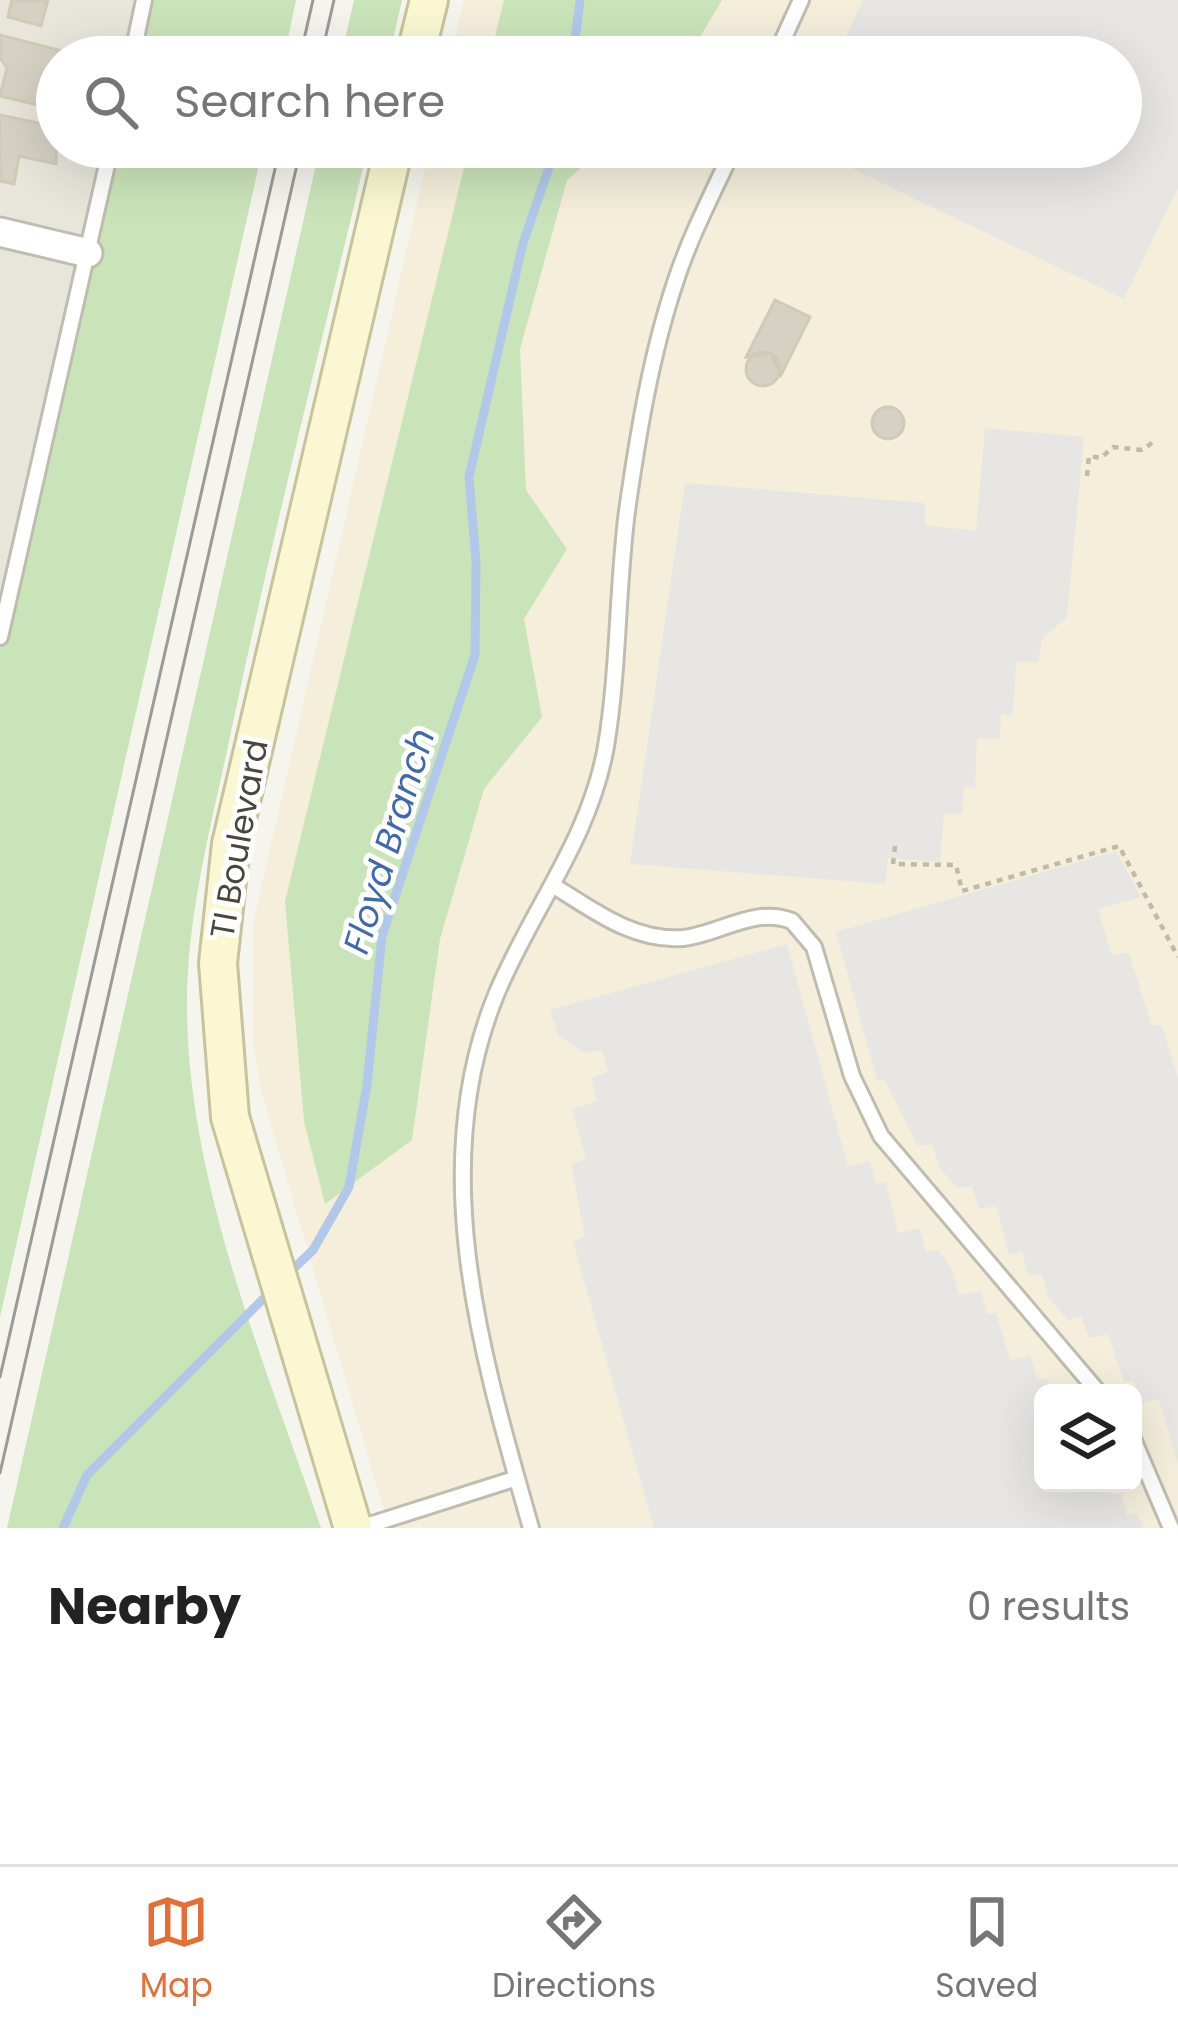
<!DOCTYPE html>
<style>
:root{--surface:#fff;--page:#f6f6f6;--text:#222;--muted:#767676;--line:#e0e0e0;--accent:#e46e35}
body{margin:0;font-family:Poppins,sans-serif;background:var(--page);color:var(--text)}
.controls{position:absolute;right:36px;bottom:36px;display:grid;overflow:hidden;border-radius:18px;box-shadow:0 12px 48px #0002}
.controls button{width:108px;height:108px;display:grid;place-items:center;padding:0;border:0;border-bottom:3px solid var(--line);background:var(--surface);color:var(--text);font:60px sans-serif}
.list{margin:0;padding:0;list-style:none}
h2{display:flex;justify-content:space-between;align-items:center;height:156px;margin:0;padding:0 48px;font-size:51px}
h2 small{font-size:39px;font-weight:400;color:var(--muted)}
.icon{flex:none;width:66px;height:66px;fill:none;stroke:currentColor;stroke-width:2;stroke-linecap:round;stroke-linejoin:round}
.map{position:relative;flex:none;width:1178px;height:1528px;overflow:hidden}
.search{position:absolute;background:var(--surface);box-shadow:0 12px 48px #0002;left:36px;right:36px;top:36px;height:132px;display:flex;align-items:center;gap:30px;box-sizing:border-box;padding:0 42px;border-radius:66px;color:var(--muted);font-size:45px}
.sheet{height:336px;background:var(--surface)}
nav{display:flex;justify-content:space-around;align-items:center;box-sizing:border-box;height:168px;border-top:3px solid var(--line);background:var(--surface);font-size:33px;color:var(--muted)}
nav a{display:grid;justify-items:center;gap:6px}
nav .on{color:var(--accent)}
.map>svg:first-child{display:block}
.residential{fill:#e8e6db}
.commercial{fill:#f4eedb;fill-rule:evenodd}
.green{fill:#cae4ba}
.parking{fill:#e7e6e3}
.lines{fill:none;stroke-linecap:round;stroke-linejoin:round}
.stream{stroke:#b1c8ea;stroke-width:9}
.building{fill:#d5d1c3;stroke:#d0cab7;stroke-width:3}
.lane-casing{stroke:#c0bdb0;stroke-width:20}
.street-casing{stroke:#c0bdb0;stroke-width:33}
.secondary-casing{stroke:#c7c39a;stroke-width:42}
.path{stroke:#c0bba3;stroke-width:4.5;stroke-dasharray:6 6;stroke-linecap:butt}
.lane{stroke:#fff;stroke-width:14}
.street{stroke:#fff;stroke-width:27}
.secondary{stroke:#faf7d2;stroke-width:36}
.tram{stroke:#9a9a9a;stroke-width:3}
.labels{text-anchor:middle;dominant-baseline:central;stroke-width:10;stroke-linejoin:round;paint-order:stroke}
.street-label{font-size:33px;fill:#49463b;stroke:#fff}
.water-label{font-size:36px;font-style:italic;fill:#3e6aab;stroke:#fff}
</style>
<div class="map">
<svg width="1178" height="1528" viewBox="0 0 1178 1528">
<rect width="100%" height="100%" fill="#f5f4ed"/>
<!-- residential -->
<path class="residential" d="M0,0H240L227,57H57V147H205L0,1000Z"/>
<!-- commercial -->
<path class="commercial" d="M464,0H1178V1528H389L260,1087L254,1044V920L430,147H1121V57H451ZM1043,1393H1133V1483H1043Z"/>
<!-- green -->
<path class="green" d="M143,0H296L284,57H129Z
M354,0H402L389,57H341Z
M504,0H722L688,57H490Z
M108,147H263L0,1317V600Z
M320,147H368C322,342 272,536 231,732C212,823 186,916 187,1010C189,1188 265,1362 321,1528H7Z
M469,147H605L567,180L520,349L526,490L567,549L524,619L542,717L484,789L440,939L412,1140L325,1204L304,1121L285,901Z"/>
<!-- parking -->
<path class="parking" d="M863,0H1178V188L1124,299L807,147H1121V57H836Z
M985,428L1084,437L1067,617L1042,639L1038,662H1016L1013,715L1001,714L1000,739L977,738L975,787L964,788L962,814H944L940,862L888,858L885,884L630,864L685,483L925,503V525L976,531Z
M1116,851L1141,897L1098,909L1112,955L1129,953L1152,1026L1162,1025L1178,1079V1465L1159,1400L1141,1403L1133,1381L1124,1382L1108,1334L1089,1338L1081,1316L1068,1320L1048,1297L1042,1274L1028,1276L1022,1252L1009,1255L996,1206L979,1209L972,1186L957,1188L939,1167L932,1144L918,1146L885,1080H877L836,932Z
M787,944L848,1166L870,1161L876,1183L886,1182L898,1233L919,1228L926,1252L938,1250L953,1270L959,1295L981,1290L987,1314L996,1313L1010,1360L1030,1356L1037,1379H1046L1058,1393H1043V1483H1108L1112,1495L1121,1493L1127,1515L1138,1513L1143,1528H654L573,1242L585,1237L571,1164L586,1159L572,1109L597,1101L591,1078L608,1072L602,1050L584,1053L558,1035L550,1010Z"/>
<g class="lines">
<!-- stream -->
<path class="stream" d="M573,57L580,0
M287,1275L313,1250L349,1187L367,1085L382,936L475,655L476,562L469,477L523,243L556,147
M63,1528L87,1475L271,1291"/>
</g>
<!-- building -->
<path class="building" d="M12,0H48L41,26L8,17Z
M0,35L70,53L57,57L55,102L42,106L0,96L7,68L0,58Z
M0,115L57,127L56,164L19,156L14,184L0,181Z
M775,300L810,317L781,375L771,353L746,357Z
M746 369a17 17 0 1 1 34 0a17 17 0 1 1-34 0Z
M872 423a16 16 0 1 1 32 0a16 16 0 1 1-32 0Z"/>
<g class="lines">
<defs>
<path id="lane" d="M132,57L144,0
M775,57L801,0
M0,637L111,147
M554,886C593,910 634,942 683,938C719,934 756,906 792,921L814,947L852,1076L881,1136L1099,1393
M1133,1439L1171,1528
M360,1528L517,1478
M531,1528C482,1356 425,1169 496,995C531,910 590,839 606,746C619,668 617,589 627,511C638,434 651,354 676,280C691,234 714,191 734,147"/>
<path id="street" d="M0,232L88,253"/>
<path id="secondary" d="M415,57L429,0
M353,1528L230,1117L218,963L231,844L394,147"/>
</defs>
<!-- lane casing -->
<use href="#lane" class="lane-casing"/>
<!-- street casing -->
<use href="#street" class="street-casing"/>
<!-- secondary casing -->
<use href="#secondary" class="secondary-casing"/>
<!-- path -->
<path class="path" d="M1087,476L1089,456L1101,458L1113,447L1142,450L1156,440
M895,846L893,864L956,865L962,891L1119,846L1178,957"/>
<!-- lane -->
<use href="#lane" class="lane"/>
<!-- street -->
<use href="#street" class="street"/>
<!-- secondary -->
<use href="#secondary" class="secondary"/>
<!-- tram -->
<path class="tram" d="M300,57L313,0
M321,57L334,0
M0,1377L280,147
M0,1473L301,147"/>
</g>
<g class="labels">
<!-- street labels -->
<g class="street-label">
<text transform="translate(239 839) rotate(-80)">TI Boulevard</text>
</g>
<!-- water labels -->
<g class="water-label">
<text transform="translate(389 841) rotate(-73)">Floyd Branch</text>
</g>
</g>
</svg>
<div class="controls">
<button><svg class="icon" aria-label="layers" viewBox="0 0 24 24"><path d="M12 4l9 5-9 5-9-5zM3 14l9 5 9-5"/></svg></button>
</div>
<div class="search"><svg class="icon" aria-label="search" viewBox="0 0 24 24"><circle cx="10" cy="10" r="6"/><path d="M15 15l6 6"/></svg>Search here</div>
</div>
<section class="sheet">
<h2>Nearby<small>0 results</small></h2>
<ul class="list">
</ul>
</section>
<nav>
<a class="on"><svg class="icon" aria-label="map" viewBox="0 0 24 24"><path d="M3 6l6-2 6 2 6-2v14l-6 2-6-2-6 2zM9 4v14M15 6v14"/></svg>Map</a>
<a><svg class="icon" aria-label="directions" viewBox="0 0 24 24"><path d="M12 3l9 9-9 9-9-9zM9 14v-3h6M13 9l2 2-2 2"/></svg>Directions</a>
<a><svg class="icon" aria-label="saved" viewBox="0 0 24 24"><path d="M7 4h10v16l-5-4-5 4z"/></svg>Saved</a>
</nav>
